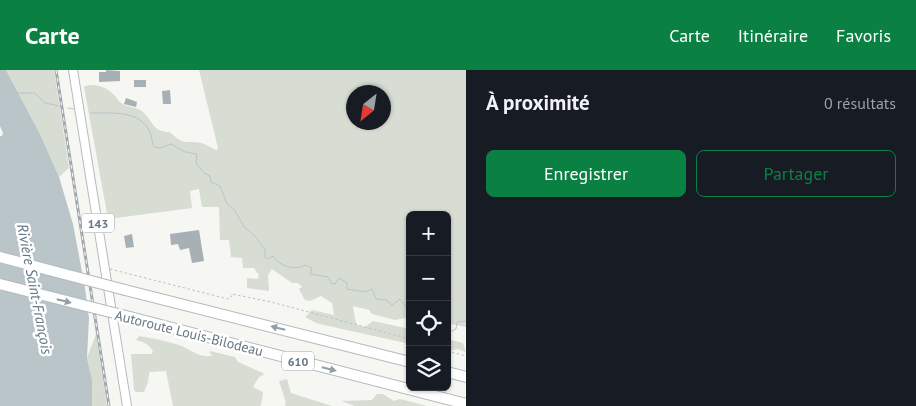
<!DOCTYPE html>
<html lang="fr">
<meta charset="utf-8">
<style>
:root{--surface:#171b24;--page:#242831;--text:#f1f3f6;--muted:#9ea1a6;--line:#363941;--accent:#0b8043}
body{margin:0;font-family:"PT Sans",sans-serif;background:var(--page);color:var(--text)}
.controls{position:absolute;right:15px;bottom:15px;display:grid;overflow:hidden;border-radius:8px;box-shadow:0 1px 4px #0004}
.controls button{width:45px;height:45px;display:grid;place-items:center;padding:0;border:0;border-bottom:1px solid var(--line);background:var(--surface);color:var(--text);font:25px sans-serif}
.compass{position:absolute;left:346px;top:15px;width:45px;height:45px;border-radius:50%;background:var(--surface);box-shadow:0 1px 4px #0004;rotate:210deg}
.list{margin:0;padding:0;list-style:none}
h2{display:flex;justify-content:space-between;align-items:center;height:65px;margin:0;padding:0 20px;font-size:21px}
h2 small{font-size:16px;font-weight:400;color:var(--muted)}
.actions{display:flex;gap:10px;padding:15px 20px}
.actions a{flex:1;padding:11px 0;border:1px solid var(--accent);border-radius:8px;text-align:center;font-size:18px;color:var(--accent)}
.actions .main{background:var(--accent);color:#fff}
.icon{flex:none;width:28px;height:28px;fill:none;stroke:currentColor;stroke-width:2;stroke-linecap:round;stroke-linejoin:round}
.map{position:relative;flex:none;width:466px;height:336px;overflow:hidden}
header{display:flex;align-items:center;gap:30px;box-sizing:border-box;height:70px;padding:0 25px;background:var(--accent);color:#fff}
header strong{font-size:24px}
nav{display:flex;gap:28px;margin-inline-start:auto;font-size:18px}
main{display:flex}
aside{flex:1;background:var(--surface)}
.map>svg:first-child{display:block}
.green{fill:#d7ddd3;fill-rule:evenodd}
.water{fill:#bac5c9}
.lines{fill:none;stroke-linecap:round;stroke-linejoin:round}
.stream{stroke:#bac5c9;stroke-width:1}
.building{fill:#a7b0b5}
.primary-casing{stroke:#b6babe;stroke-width:10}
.motorway-casing{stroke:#b6b9bc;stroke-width:12}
.path{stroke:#bdbfc1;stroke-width:1;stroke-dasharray:2.5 2.5;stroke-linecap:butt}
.primary{stroke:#fff;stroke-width:8}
.motorway{stroke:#fff;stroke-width:10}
.rail-casing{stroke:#a1a8ad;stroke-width:3}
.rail{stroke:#fff;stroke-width:1;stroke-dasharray:4;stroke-linecap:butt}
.motorway-bridge-casing{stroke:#b6b9bc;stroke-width:12;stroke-linecap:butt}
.motorway-bridge{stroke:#fff;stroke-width:10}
.oneway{fill:#929fa8}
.labels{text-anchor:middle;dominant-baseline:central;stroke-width:5;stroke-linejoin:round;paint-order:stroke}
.shield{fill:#fff;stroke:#929fa8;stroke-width:1}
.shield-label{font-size:12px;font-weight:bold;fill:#647683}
.street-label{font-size:14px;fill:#647683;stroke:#fff}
.water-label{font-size:15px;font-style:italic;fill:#5f7780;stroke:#fff}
</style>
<header>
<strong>Carte</strong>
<nav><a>Carte</a><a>Itinéraire</a><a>Favoris</a></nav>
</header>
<main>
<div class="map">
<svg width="466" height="336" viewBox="0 0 466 336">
<rect width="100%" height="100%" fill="#f6f6f2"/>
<!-- green -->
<path class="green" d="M6,0H54L69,98L59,107L41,66Z
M199,0H466V257L447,253V145H410V249L405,248L395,250L372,244L369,240L353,236L355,249L357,255L365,257L373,251L410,259V274L324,255L316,253L305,247L312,240L334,245L332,233L321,226L310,231L305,230L299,219L302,217L298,213H292L272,199L268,205L269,221L247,218V208L258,209L259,205L254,198H243L242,188L231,187L229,170H220L219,137H202L199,119L190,121L192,138L108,149L84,17C93,12 107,17 113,24C116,26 118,31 121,33C127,37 137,37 143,42C154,52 152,62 170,62C184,76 184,70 201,73C206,74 211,78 217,80L218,78ZM353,22H383V52H353Z
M96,264L107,336H92V310L87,288Z
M139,266C152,268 166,271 179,275C189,278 201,290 213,285L209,283L210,281L235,287L238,292L265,304L259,307L253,317L263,322L261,335L260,336H173L166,301L150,302L149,304L148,312L144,322H136L134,320L131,284H151L153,282C150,274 143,272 136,270Z
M447,269L463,273L466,282L457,279L447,282Z
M287,309L291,323L332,336H285L286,333L279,311Z
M377,324H383L394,331L400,329L427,336H355L341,331L372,330Z"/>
<!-- water -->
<path class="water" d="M0,0H6L41,66L59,107L73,154L85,218L89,248L87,288L92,310V336H0V66H2L3,63L0,56Z"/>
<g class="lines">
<!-- stream -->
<path class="stream" d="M18,23H35L45,33L59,36
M68,38L74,39
M91,43C112,43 140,40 150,62C152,67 152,72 154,77L160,78L171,74L185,82L197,84L196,93L204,103L210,106L211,112L220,116L227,134L234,139L244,157L255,166L265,180V188L267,189L273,186C279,196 295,201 305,195L312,198L310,204L328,207L331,213L335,214L339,208L347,213V219L366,222L372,219L376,229L386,230L392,235L400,229L406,237L410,238
M447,260L452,261L456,259L457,252L466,251"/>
</g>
<!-- building -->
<path class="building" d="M106,0L120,1V11L99,12V2H106Z
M134,10H146V17H134Z
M170,20L171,34H163L162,21Z
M126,28L137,32L136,37L124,34Z
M199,160L204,191L192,193L189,178L180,180L178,174L171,175L170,164Z
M132,164L134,177L126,178L124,166Z"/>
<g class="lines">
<defs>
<path id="primary" d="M73,0L127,336"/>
<path id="motorway" d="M125,220L410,292
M130,247L466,334
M447,302L466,307"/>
</defs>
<!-- primary casing -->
<use href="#primary" class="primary-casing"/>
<!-- motorway casing -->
<use href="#motorway" class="motorway-casing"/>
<!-- path -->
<path class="path" d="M110,199L228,229L232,226V224L271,232L410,269
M447,281L466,286"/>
<!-- primary -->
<use href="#primary" class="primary"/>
<!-- motorway -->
<use href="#motorway" class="motorway"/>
<defs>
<path id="rail" d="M56,0L109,336"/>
</defs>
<!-- rail casing -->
<use href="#rail" class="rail-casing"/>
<!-- rail -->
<use href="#rail" class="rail"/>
<defs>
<path id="motorway-bridge" d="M0,187L125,220
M0,214L130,247"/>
</defs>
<!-- motorway-bridge casing -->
<use href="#motorway-bridge" class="motorway-bridge-casing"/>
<!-- motorway-bridge -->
<use href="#motorway-bridge" class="motorway-bridge"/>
</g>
<!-- one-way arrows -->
<defs><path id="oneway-solid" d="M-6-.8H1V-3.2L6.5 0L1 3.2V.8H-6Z" transform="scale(1.25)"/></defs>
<g class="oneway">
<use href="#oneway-solid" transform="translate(64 231) rotate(14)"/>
<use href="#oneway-solid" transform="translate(278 258) rotate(-166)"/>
<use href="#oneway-solid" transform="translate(329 299) rotate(14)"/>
</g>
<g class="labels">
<!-- shield labels -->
<g class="shield">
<rect x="82" y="143.5" width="32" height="19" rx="4"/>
<rect x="282" y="281.5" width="32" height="19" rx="4"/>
</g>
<g class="shield-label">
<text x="98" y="153">143</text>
<text x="298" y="291">610</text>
</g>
<!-- street labels -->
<g class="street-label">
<text transform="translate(189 263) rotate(14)">Autoroute Louis-Bilodeau</text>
</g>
<!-- water labels -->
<g class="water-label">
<text transform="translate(35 219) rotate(79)">Rivière Saint-François</text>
</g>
</g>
</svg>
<div class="controls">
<button>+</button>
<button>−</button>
<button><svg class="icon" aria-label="locate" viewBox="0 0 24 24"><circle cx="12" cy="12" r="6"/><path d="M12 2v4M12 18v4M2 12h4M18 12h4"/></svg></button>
<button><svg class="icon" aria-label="layers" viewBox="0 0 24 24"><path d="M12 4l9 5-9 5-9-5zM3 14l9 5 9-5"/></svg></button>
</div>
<svg class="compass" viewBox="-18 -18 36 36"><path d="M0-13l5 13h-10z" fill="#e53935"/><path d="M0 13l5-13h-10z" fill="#9ea1a6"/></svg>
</div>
<aside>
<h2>À proximité<small>0 résultats</small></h2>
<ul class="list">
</ul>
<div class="actions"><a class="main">Enregistrer</a><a>Partager</a></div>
</aside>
</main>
